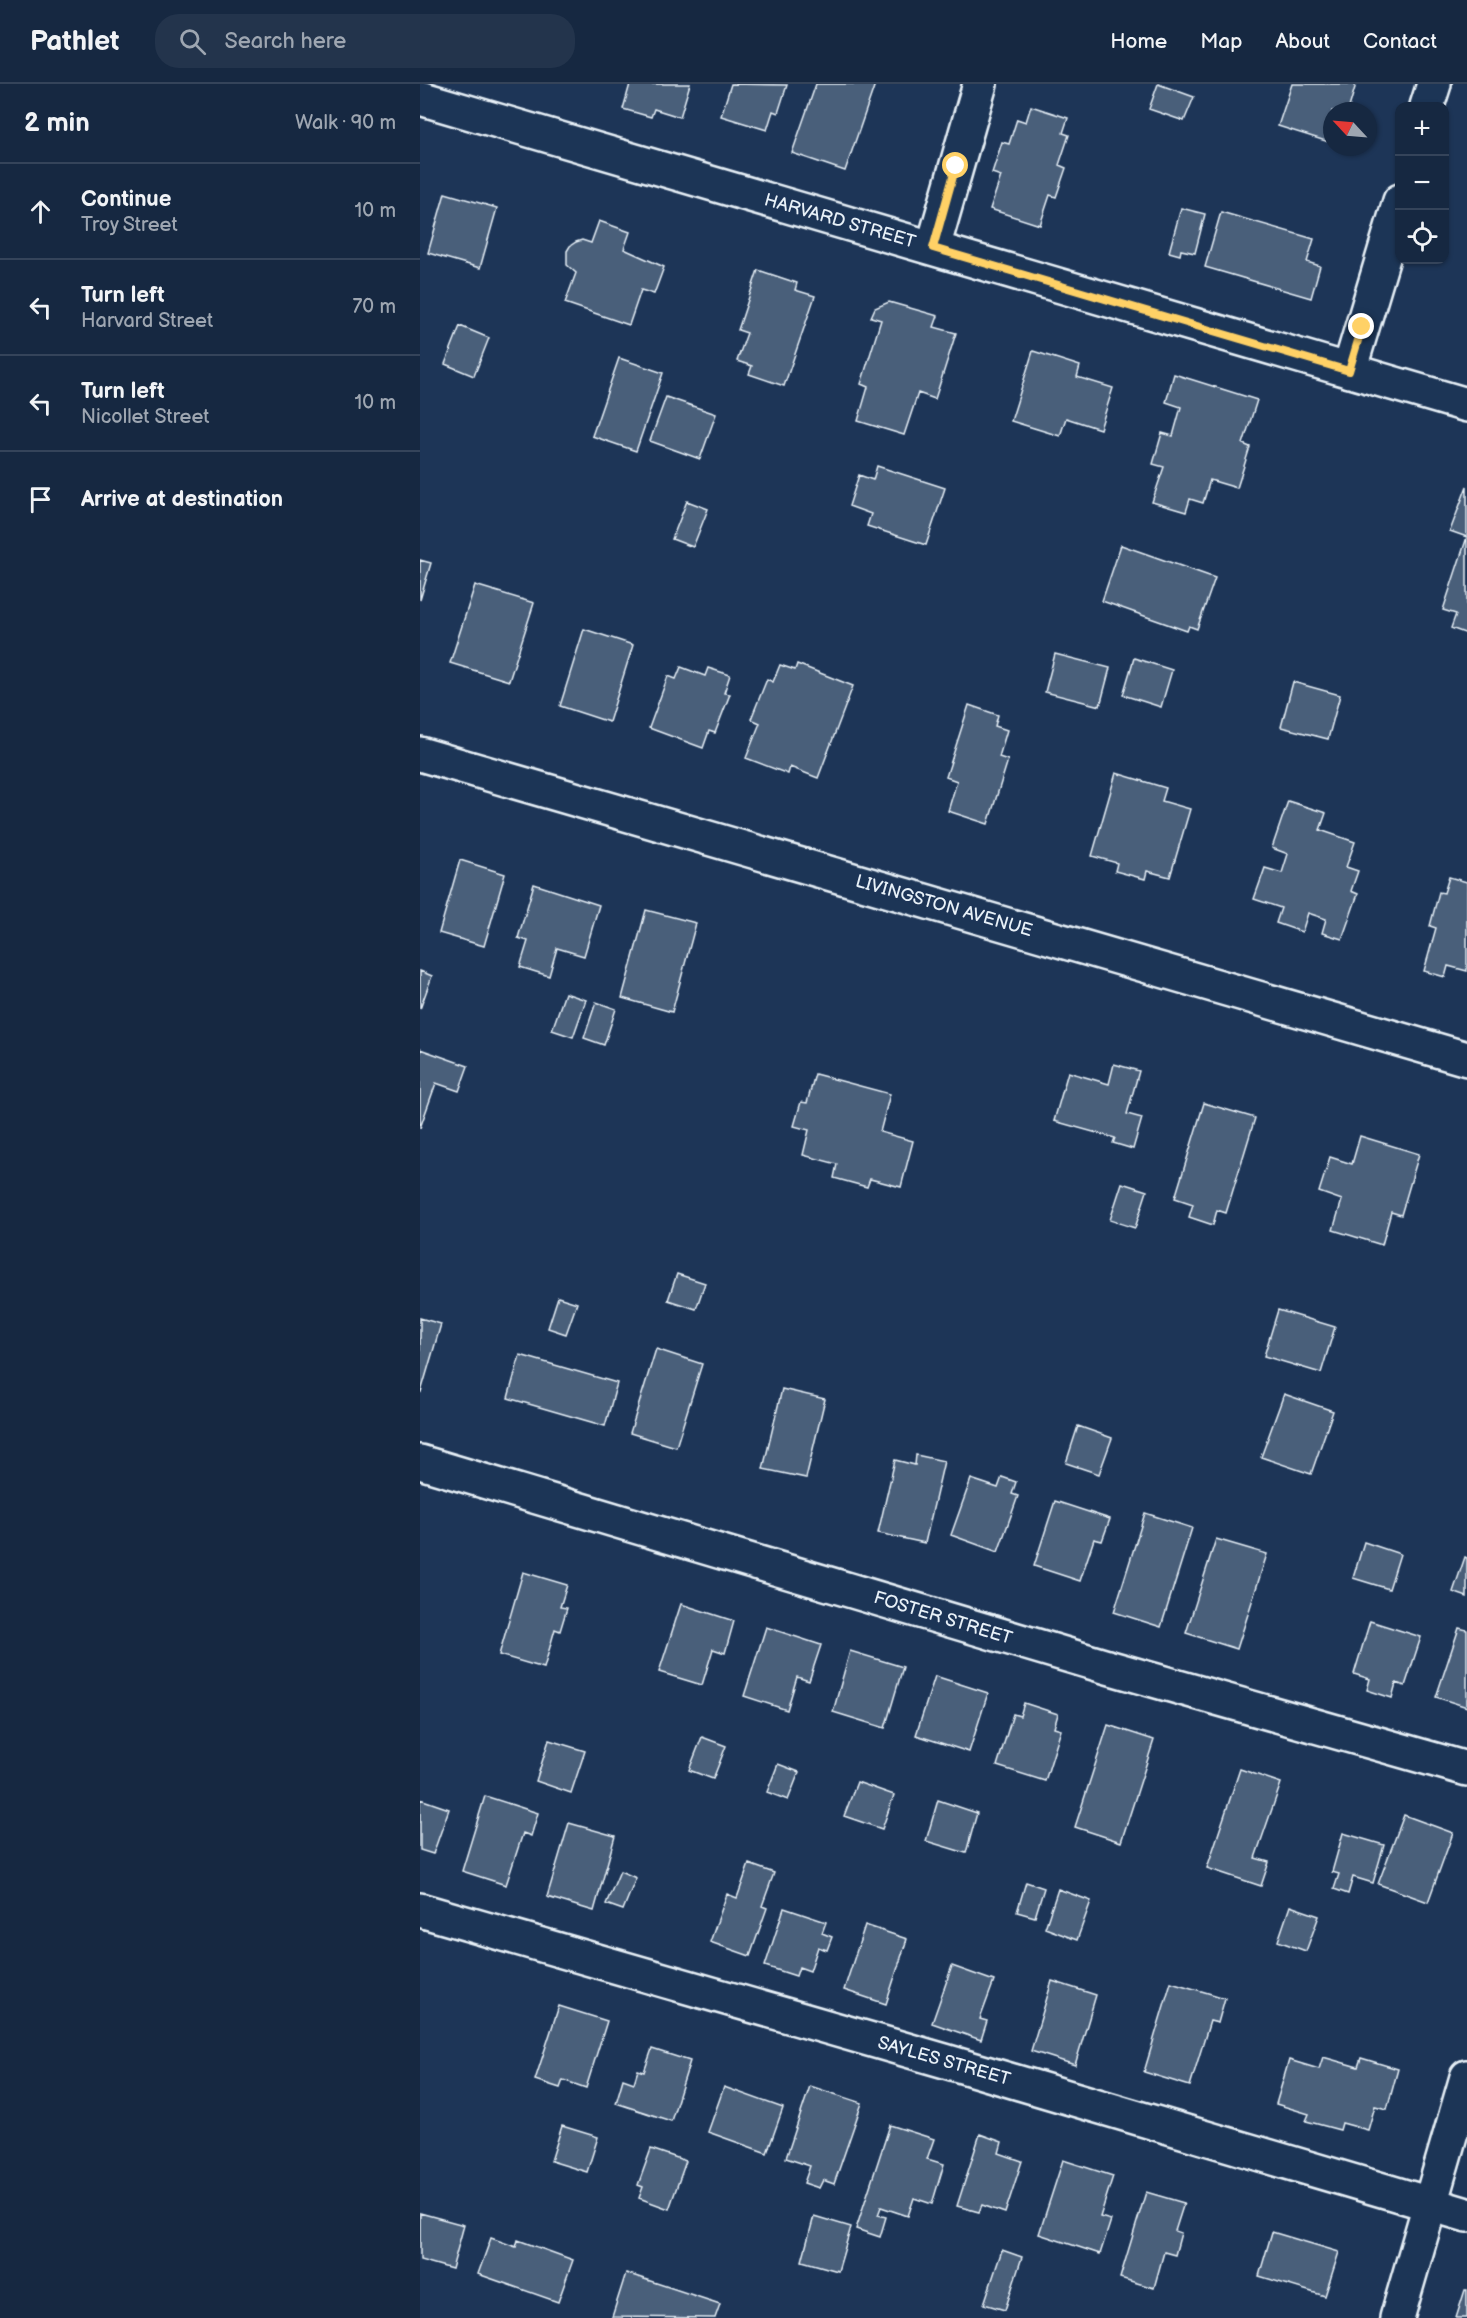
<!DOCTYPE html>
<meta charset="utf-8">
<style>
:root{--surface:#162841;--page:#23344c;--text:#f1f3f6;--muted:#9ea6b1;--line:#35445a}
body{margin:0;font-family:"Balsamiq Sans",sans-serif;background:var(--page);color:var(--text)}
.controls{position:absolute;right:18px;top:18px;display:grid;overflow:hidden;border-radius:12px;box-shadow:0 2px 4px #0004}
.controls button{width:54px;height:54px;display:grid;place-items:center;padding:0;border:0;border-bottom:2px solid var(--line);background:var(--surface);color:var(--text);font:30px sans-serif}
.compass{position:absolute;left:903px;top:18px;width:54px;height:54px;border-radius:50%;background:var(--surface);box-shadow:0 2px 4px #0004;rotate:296deg}
.stop{position:absolute;width:18px;height:18px;margin:-14px;border:4px solid #ffd166;border-radius:50%;background:#fff}
.stop.end{background:#ffd166;border-color:#fff;box-shadow:0 2px 6px #0008}
.list{margin:0;padding:0;list-style:none}
h2{display:flex;justify-content:space-between;align-items:center;height:78px;margin:0;padding:0 24px;font-size:26px}
h2 small{font-size:20px;font-weight:400;color:var(--muted)}
.list li{display:grid;grid-template-columns:39px 1fr auto;gap:18px;align-items:center;box-sizing:border-box;height:96px;padding:0 24px;border-top:2px solid var(--line)}
.list b{display:block;font-size:22px;white-space:nowrap}
.list p{margin:0;font-size:20px;white-space:nowrap;color:var(--muted)}
.list em{font-size:20px;font-style:normal;color:var(--muted)}
.icon{flex:none;width:33px;height:33px;fill:none;stroke:currentColor;stroke-width:2;stroke-linecap:round;stroke-linejoin:round}
.map{position:relative;flex:none;width:1047px;height:2234px;overflow:hidden}
header{display:flex;align-items:center;gap:36px;box-sizing:border-box;height:84px;padding:0 30px;background:var(--surface);border-bottom:2px solid var(--line)}
header strong{font-size:28px}
nav{display:flex;gap:33px;margin-inline-start:auto;font-size:21px}
.search{width:420px;height:54px;background:var(--page);display:flex;align-items:center;gap:15px;box-sizing:border-box;padding:0 21px;border-radius:24px;color:var(--muted);font-size:22px}
main{display:flex}
aside{flex:1;background:var(--surface)}
.map>svg:first-child{display:block}
.building{fill:#495e7a;stroke:#e8f1f8;stroke-width:1.5}
.lines{fill:none;stroke-linecap:round;stroke-linejoin:round}
.minor-casing{stroke:#e8f1f8;stroke-width:38}
.minor{stroke:#1d3557;stroke-width:33}
.route{stroke:#ffd166;stroke-width:8}
.labels{text-anchor:middle;dominant-baseline:central;stroke-width:4.5;stroke-linejoin:round;paint-order:stroke}
.street-label{font-size:18px;fill:#e8f1f8;stroke:#1d3557}
</style>
<header>
<strong>Pathlet</strong>
<div class="search"><svg class="icon" aria-label="search" viewBox="0 0 24 24"><circle cx="10" cy="10" r="6"/><path d="M15 15l6 6"/></svg>Search here</div>
<nav><a>Home</a><a>Map</a><a>About</a><a>Contact</a></nav>
</header>
<main>
<aside>
<h2>2 min<small>Walk · 90 m</small></h2>
<ul class="list">
<li><svg class="icon" aria-label="ahead" viewBox="0 0 24 24"><path d="M12 20V5M6 11l6-6 6 6"/></svg><div><b>Continue</b><p>Troy Street</p></div><em>10 m</em></li>
<li><svg class="icon" aria-label="left" viewBox="0 0 24 24"><path d="M17 20v-9H6M10 6l-5 5 5 5"/></svg><div><b>Turn left</b><p>Harvard Street</p></div><em>70 m</em></li>
<li><svg class="icon" aria-label="left" viewBox="0 0 24 24"><path d="M17 20v-9H6M10 6l-5 5 5 5"/></svg><div><b>Turn left</b><p>Nicollet Street</p></div><em>10 m</em></li>
<li><svg class="icon" aria-label="arrive" viewBox="0 0 24 24"><path d="M6 21V4h12l-3 4 3 4H6"/></svg><div><b>Arrive at destination</b></div></li>
</ul>
</aside>
<div class="map">
<svg width="1047" height="2234" viewBox="0 0 1047 2234">
<rect width="100%" height="100%" fill="#1d3557"/>
<filter id="ink" filterUnits="userSpaceOnUse"><feTurbulence type="fractalNoise" baseFrequency=".0167" numOctaves="2"/><feDisplacementMap in="SourceGraphic" scale="12" xChannelSelector="R" yChannelSelector="G"/><feConvolveMatrix kernelMatrix="1 2 1 2 8 2 1 2 1" color-interpolation-filters="sRGB"/></filter>
<g filter="url(#ink)">
<!-- building -->
<path class="building" d="M210,0H270L260,33L234,25L231,33L203,25Z
M311,0L367,1L358,29L353,27L347,46L301,32Z
M396,0H455L425,87L372,69Z
M738,0L774,13L764,37L729,25Z
M872,0H936L928,27H912V59L858,42Z
M611,22L648,34L643,49L649,51L639,81L646,84L636,113L630,111L620,141L570,125L581,92L572,89L582,58L589,60L597,35L606,38Z
M25,109L77,124L60,184L8,169Z
M761,124L785,130L775,169L761,166L760,171L749,168Z
M801,128L894,155L887,178L900,182L891,214L785,183Z
M179,137L210,148L204,165L244,183L234,210L221,206L209,241L145,219L156,189L147,181V167L150,162L156,158L162,156L171,159Z
M338,186L377,199L375,206L395,212L364,302L329,290L332,282L317,277L327,249L318,246Z
M469,218L518,232L514,243L536,249L515,315L498,309L484,351L438,337L448,303L441,300L461,236L451,233L455,224Z
M40,242L69,254L54,292L25,280Z
M613,267L660,282L657,293L693,304L680,345L646,334L640,352L591,337Z
M199,274L243,289L216,367L172,352Z
M754,290L837,316L823,360L830,363L817,404L790,396L783,419L770,415L766,428L732,418L744,383L733,380L742,349L753,352L761,323L746,318Z
M246,313L296,330L280,375L230,357Z
M457,382L525,404L506,461L447,442L451,430L429,422L439,391L453,396Z
M1047,402V550L1031,544L1036,530L1023,526L1047,453L1030,447Z
M267,417L288,425L273,463L252,455Z
M701,461L795,494L777,545L769,542L767,547L682,517Z
M0,476L11,479L0,516Z
M55,501L114,519L89,597L30,579Z
M164,545L213,561L189,638L140,622Z
M635,570L690,584L680,622L625,608Z
M714,574L752,586L741,623L703,611Z
M377,580L433,602L398,694L370,683L368,690L326,674L340,639L331,635L347,595L353,598L360,581L375,586Z
M261,583L285,592L288,584L310,591L304,609L310,610L295,649L289,647L283,664L229,644L248,592L256,595Z
M873,598L920,611L908,655L861,643Z
M549,621L578,631L575,642L587,646L579,673L588,676L568,740L528,727L537,697L526,693Z
M696,689L746,704L742,717L770,725L750,793L727,787L725,795L695,787L697,779L672,772Z
M868,717L906,729L900,746L935,758L926,783L938,787L931,807L938,810L922,855L902,849L906,835L888,829L882,848L856,839L861,824L834,815L845,784L862,789L868,770L852,764Z
M40,776L85,790L64,862L19,849Z
M1029,793L1047,798V887L1028,882L1025,893L1004,887L1016,844L1010,842L1019,808L1024,809Z
M114,800L179,821L164,872L137,864L129,892L100,883L108,857L98,854Z
M226,826L276,839L252,928L202,914Z
M0,887L12,892L0,925Z
M145,909L166,916L153,953L132,946Z
M176,918L196,925L184,961L164,954Z
M0,965L48,982L39,1007L16,999L0,1044Z
M694,980L719,987L707,1030L722,1034L713,1065L693,1059L695,1054L634,1037L648,988L689,1000Z
M395,990L470,1010L460,1048L493,1057L481,1103L450,1095L447,1103L414,1094L417,1080L383,1071L389,1046L374,1042L381,1018L387,1019Z
M784,1019L835,1034L806,1129L797,1126L793,1141L769,1133L773,1120L755,1114Z
M940,1052L999,1070L981,1131L971,1128L962,1161L913,1146L922,1116L899,1108L910,1073L932,1080Z
M702,1099L727,1107L715,1144L690,1136Z
M257,1190L285,1199L276,1225L248,1216Z
M138,1213L157,1219L146,1250L128,1244Z
M858,1226L915,1243L901,1289L844,1272Z
M0,1234L21,1240L1,1308L0,1307Z
M236,1265L282,1280L256,1363L210,1349Z
M100,1271L197,1299L185,1342L88,1314Z
M362,1305L405,1315L386,1394L343,1385Z
M864,1310L913,1327L891,1390L841,1373Z
M658,1342L692,1354L679,1390L646,1379Z
M496,1371L524,1377L505,1459L458,1449L475,1376L495,1381Z
M582,1393L596,1398L592,1410L598,1412L578,1468L531,1451L551,1395L578,1404Z
M635,1417L690,1435L682,1457L674,1455L660,1497L614,1482Z
M725,1429L772,1444L741,1543L694,1528Z
M796,1455L847,1470L817,1565L766,1549Z
M944,1458L980,1470L969,1505L933,1494Z
M1045,1473L1047,1474V1513L1033,1508Z
M103,1488L147,1501L140,1523L147,1524L140,1547L135,1545L124,1584L79,1571Z
M261,1520L314,1537L305,1569L293,1565L282,1601L239,1588Z
M950,1537L1001,1553L985,1602L976,1599L972,1614L947,1606L950,1595L934,1590Z
M346,1543L401,1561L389,1597L377,1593L367,1626L324,1612Z
M1039,1544L1047,1546V1623L1016,1613Z
M430,1567L483,1583L465,1644L413,1628Z
M515,1592L568,1609L549,1668L496,1651Z
M604,1619L638,1630L634,1644L641,1646L625,1697L577,1682L593,1630L600,1632Z
M688,1641L734,1656L701,1758L655,1743Z
M282,1653L306,1662L293,1695L269,1686Z
M129,1656L165,1667L151,1709L116,1697Z
M358,1680L379,1688L368,1716L347,1708Z
M820,1685L861,1699L835,1774L849,1778L841,1802L787,1784Z
M437,1698L474,1711L462,1745L424,1732Z
M65,1712L118,1729L111,1752L103,1749L86,1801L42,1787Z
M0,1715L29,1725L13,1770L0,1766Z
M518,1716L557,1729L546,1769L506,1757Z
M984,1731L1033,1749L1008,1818L958,1800Z
M149,1739L195,1752L174,1827L127,1813Z
M923,1749L964,1761L953,1799L933,1793L928,1810L914,1805L919,1790L912,1788Z
M329,1780L354,1789L342,1822L347,1824L330,1872L290,1858L307,1810L317,1814Z
M200,1787L216,1794L203,1826L186,1820Z
M606,1798L624,1804L615,1833L597,1828Z
M638,1805L671,1817L657,1856L625,1844Z
M870,1822L899,1832L886,1867L858,1857Z
M364,1824L406,1838L402,1849L412,1853L407,1866L398,1863L390,1887L379,1883L376,1892L345,1882Z
M445,1841L487,1855L466,1920L424,1906Z
M532,1882L574,1897L560,1935L567,1937L561,1956L512,1939Z
M632,1897L676,1911L655,1981L611,1967Z
M751,1898L805,1914L798,1939L790,1937L770,2002L724,1988Z
M139,1922L187,1937L166,2004L143,1996L140,2004L115,1996Z
M232,1965L270,1977L251,2037L196,2019L203,1995L214,1999L218,1986L224,1988Z
M903,1973L938,1983L941,1974L978,1985L967,2025L955,2022L948,2046L922,2039L920,2046L886,2037L889,2030L856,2020L869,1976L899,1985Z
M390,2002L442,2019L414,2100L403,2096L399,2104L384,2099L390,2082L366,2074Z
M304,2003L363,2024L347,2069L288,2048Z
M470,2041L514,2055L507,2075L524,2080L512,2120L494,2114L488,2132L461,2123L458,2131L466,2133L460,2153L436,2145Z
M142,2042L178,2053L167,2088L131,2077Z
M560,2050L582,2058L579,2069L602,2077L585,2129L562,2121L559,2128L537,2122Z
M231,2065L266,2077L249,2125L219,2114L223,2103L218,2101Z
M643,2076L693,2092L680,2133L691,2136L680,2170L619,2150Z
M726,2108L764,2119L755,2147L761,2149L755,2171L744,2168L734,2204L700,2194Z
M0,2129L44,2141L32,2185L0,2176Z
M394,2132L431,2143L418,2187L382,2177Z
M852,2148L919,2168L905,2212L839,2192Z
M71,2154L96,2163L98,2156L153,2176L138,2218L58,2190Z
M582,2166L602,2173L585,2226L564,2220Z
M206,2189L300,2220L295,2234L192,2233Z
M1045,2206H1047V2234H1036Z"/>
<g class="lines">
<defs>
<path id="minor" d="M0,14L1047,321
M1007,22L1014,0
M513,164L560,0
M929,287L980,117
M0,670L1047,975
M0,1378L684,1582L1047,1685
M0,1826L525,1977L1047,2131
M977,2234L1047,1993"/>
</defs>
<!-- minor casing -->
<use href="#minor" class="minor-casing"/>
<!-- minor -->
<use href="#minor" class="minor"/>
</g>
</g>
<g class="lines" filter="url(#ink)">
<!-- route -->
<path class="route" d="M536,82L513,164L929,287L942,243"/>
</g>
<g class="labels">
<!-- street labels -->
<g class="street-label">
<text transform="translate(420 137) rotate(16)">HARVARD STREET</text>
<text transform="translate(524 822) rotate(16)">LIVINGSTON AVENUE</text>
<text transform="translate(523 1534) rotate(17)">FOSTER STREET</text>
<text transform="translate(524 1977) rotate(16)">SAYLES STREET</text>
</g>
</g>
</svg>
<div class="controls">
<button>+</button>
<button>−</button>
<button><svg class="icon" aria-label="locate" viewBox="0 0 24 24"><circle cx="12" cy="12" r="6"/><path d="M12 2v4M12 18v4M2 12h4M18 12h4"/></svg></button>
</div>
<svg class="compass" viewBox="-18 -18 36 36"><path d="M0-13l5 13h-10z" fill="#e53935"/><path d="M0 13l5-13h-10z" fill="#9ea6b1"/></svg>
<div class="stop" style="left:536px;top:82px"></div>
<div class="stop end" style="left:942px;top:243px"></div>
</div>
</main>
